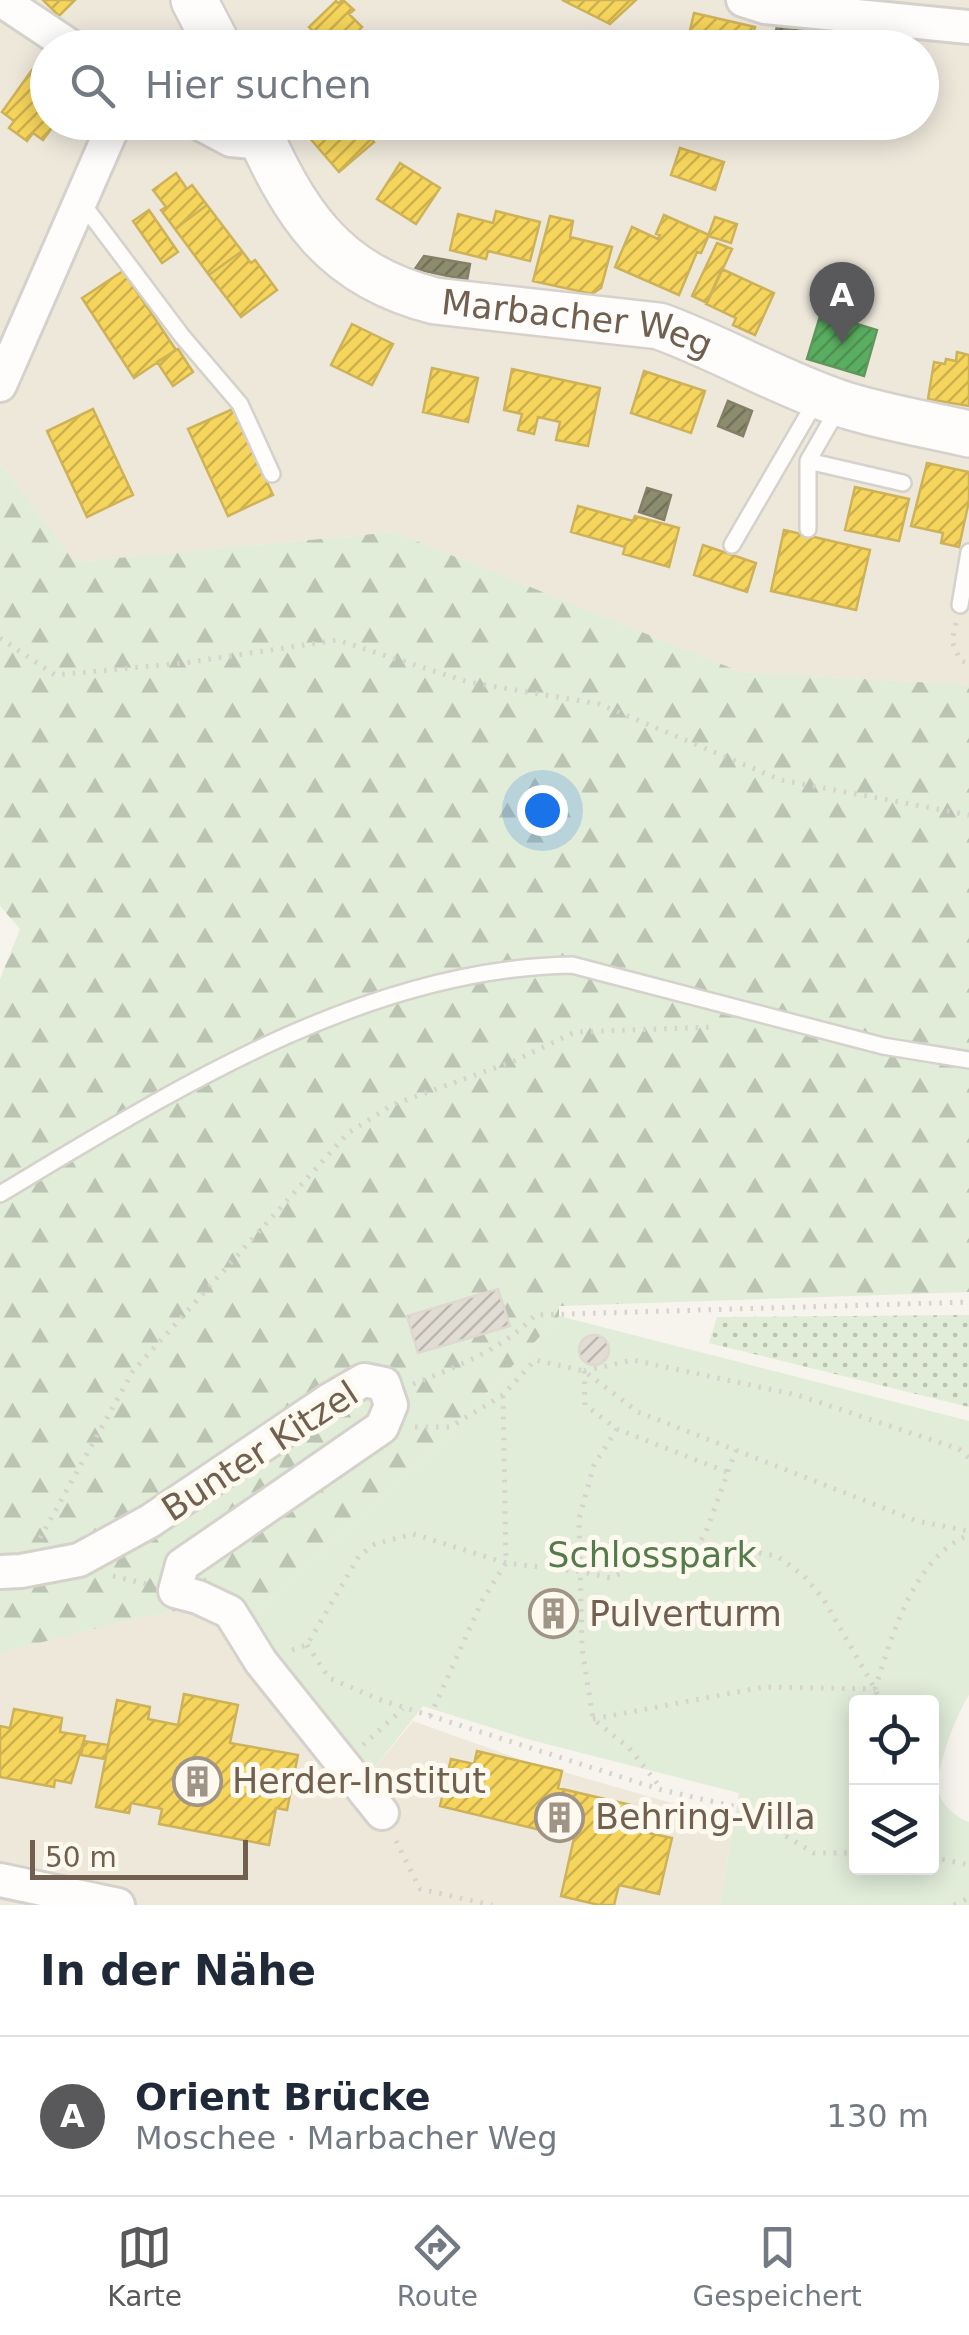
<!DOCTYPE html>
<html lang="de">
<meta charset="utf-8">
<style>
:root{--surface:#fff;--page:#f6f6f7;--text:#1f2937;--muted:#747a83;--line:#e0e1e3;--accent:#59595b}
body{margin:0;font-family:"DejaVu Sans",sans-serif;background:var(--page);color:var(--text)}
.controls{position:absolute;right:30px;bottom:30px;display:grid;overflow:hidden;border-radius:10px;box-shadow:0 5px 25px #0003}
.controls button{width:90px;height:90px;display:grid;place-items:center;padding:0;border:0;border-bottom:2px solid var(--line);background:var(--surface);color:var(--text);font:50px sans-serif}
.scale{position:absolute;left:30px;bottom:25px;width:218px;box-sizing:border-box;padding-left:10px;border:5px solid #716050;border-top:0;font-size:28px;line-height:35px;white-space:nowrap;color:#716050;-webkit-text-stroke:8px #fdf9ef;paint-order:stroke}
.you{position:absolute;left:542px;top:810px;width:35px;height:35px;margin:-25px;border:8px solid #fff;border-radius:50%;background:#1a73e8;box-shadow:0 0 0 15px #1a73e833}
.badge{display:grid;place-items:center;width:65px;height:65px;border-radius:50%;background:var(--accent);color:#fff;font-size:32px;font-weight:700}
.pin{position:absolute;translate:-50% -82px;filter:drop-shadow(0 2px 5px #0008)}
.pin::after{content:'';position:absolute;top:52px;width:35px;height:30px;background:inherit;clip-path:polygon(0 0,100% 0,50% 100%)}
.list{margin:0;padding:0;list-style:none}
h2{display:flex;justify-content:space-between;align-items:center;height:130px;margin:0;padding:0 40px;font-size:42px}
h2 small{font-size:32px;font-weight:400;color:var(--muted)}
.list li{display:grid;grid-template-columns:65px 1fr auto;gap:30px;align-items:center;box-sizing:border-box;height:160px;padding:0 40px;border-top:2px solid var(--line)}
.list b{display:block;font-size:38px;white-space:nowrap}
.list p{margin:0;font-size:32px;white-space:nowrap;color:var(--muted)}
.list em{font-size:32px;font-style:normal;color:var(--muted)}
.icon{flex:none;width:55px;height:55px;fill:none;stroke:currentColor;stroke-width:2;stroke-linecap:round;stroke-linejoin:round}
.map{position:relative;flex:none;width:969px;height:1905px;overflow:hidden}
.search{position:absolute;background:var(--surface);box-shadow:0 5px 25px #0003;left:30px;right:30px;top:30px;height:110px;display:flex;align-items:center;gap:25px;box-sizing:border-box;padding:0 35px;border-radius:55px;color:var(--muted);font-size:38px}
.sheet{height:290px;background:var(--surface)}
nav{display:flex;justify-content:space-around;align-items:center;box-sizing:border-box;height:140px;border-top:2px solid var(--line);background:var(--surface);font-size:28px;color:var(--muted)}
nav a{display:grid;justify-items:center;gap:5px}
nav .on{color:var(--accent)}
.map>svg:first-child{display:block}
.residential{fill:#eee8db}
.green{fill:#e1ecd9;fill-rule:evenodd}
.forest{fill:url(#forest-firs)}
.garden{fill:url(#garden-dots)}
.homes{fill:url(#homes-hatch);stroke:#ceb258;stroke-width:2.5}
.public{fill:url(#public-hatch);stroke:#61975c;stroke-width:2.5}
.industry{fill:url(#industry-hatch);stroke:#847f65;stroke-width:2.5}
.building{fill:url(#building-hatch);stroke:#ded8d0;stroke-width:2.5}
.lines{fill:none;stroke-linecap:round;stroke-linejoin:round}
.lane-casing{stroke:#d5d1cb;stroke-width:20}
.street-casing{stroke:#d5d1cb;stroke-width:38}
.secondary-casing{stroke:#d6d1cb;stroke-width:50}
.path{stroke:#d7d2cd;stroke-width:5;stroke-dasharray:2.5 8;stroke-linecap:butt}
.lane{stroke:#fefdfc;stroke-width:15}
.street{stroke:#fefdfc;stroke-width:32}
.secondary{stroke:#fefdfc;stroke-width:45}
.labels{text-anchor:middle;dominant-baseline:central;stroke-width:10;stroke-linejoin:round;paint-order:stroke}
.street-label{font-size:35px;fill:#716050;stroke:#fdf9ef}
.park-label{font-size:35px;fill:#547b4c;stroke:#fdf9ef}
.poi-label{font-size:35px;fill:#716050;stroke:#fdf9ef;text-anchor:start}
</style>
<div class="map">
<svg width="969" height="1905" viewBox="0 0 969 1905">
<defs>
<pattern id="forest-firs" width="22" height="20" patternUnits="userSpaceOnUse" patternTransform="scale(2.5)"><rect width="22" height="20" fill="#e1ecd9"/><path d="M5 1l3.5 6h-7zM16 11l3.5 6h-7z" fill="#bbc3b2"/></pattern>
<pattern id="garden-dots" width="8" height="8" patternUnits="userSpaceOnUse" patternTransform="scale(2.5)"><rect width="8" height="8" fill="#e1ecd9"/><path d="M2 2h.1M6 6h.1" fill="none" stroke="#bbc3b2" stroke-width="1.8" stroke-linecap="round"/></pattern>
<pattern id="homes-hatch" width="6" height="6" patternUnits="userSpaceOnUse" patternTransform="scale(2.5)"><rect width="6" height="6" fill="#f6d55c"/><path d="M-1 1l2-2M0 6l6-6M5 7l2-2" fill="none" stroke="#ccb04e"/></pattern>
<pattern id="public-hatch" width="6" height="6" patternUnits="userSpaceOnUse" patternTransform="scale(2.5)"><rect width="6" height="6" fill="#5aae61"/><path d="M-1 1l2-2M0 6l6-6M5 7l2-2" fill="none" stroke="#4f9152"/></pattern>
<pattern id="industry-hatch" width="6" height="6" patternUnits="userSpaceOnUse" patternTransform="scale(2.5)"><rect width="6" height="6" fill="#8c8c6e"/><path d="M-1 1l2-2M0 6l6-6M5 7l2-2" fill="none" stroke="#727058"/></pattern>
<pattern id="building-hatch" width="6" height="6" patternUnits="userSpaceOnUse" patternTransform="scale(2.5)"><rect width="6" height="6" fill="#e1dcd4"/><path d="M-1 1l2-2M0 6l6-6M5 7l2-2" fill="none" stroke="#bbb6ae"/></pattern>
</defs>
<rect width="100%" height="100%" fill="#f6f4ed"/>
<!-- residential -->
<path class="residential" d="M0,0H173L199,47L48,48V122L234,123L330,272L633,340L969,452V685L741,672L394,532L75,562L0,464Z
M214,0H969V420L831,376L677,310L416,279L356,247L327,218L275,123L922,122V48L238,47Z
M199,1606L225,1619L367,1777L413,1721L522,1760L734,1821L720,1905H0V1653L118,1623Z"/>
<!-- green -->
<path class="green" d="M559,1316L969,1421V1695C957,1713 936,1767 938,1788C940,1804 955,1817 969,1822V1905H720L739,1793L527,1739L423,1706L367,1777L242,1624L424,1460ZM856,1702H932V1868H856Z"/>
<!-- forest -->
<path class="forest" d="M0,464L75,562L394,532L741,672L969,685V1292L559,1306V1316L424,1460L242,1624L199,1606L118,1623L0,1653V979L20,929L0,906Z"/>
<!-- garden -->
<path class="garden" d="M969,1315V1407L709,1343L717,1317Z"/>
<!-- homes -->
<path class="homes" d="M43,0H75L59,16Z
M343,0L354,10L349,14L362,27L342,48H329L309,27L336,1L338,3Z
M562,0H636L610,24Z
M694,13L755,27L750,48H686Z
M32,70L48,81V122H56L43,140L33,133L27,141L9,128L14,121L2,112Z
M325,122H358L374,142L339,172L308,136Z
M680,148L724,162L715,190L671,175Z
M400,163L440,188L416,224L377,199Z
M176,173L187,189L192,185L207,205L175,229L161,210L166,207L153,190Z
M207,205L242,251L209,275L175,229Z
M149,210L178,252L162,263L133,221Z
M496,211L540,222L530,261L488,251L486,259L450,250L458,214L493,223Z
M664,215L709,235L701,253L697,252L679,295L615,267L632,227L658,239L660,235L656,234Z
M550,216L573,221L570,237L612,247L601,288L592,294L533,281Z
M715,217L737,224L731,243L708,236Z
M717,243L732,249L707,303L692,296Z
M242,251L251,263L255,260L277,290L241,317L209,275Z
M722,269L774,293L755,335L733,325L736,318L706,304Z
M123,271L176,350L134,378L82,298Z
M352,324L393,344L372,385L331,365Z
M178,349L193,372L173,386L157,362Z
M957,352L969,355V406L928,399L934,362L945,364L946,359L956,361Z
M432,368L478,378L468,422L423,412Z
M512,369L600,388L588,446L556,440L560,422L538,417L534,434L518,430L522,414L504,410Z
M644,371L705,391L691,433L631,413Z
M93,409L133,495L87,517L47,431Z
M233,409L273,495L228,516L188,429Z
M927,463L969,472V501L959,547L941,543L943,533L911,526Z
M855,487L909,499L899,541L845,530Z
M578,506L633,521L635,516L679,528L669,567L623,554L625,547L571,532Z
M784,530L870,550L856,610L771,591Z
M703,545L756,563L747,592L694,575Z
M184,1694L238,1705L230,1743L298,1755L287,1810L276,1808L269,1845L159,1824L162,1809L131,1803L129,1813L96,1807L117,1700L150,1707L148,1719L178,1725Z
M14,1709L62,1718L60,1732L85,1736L71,1783L55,1780L54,1787L0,1777V1726L10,1728Z
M84,1741L108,1745L105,1759L81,1755Z
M477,1751L562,1771L558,1788L635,1806L630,1829L672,1838L659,1894L619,1885L614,1905H599L561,1896L574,1838L440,1806L451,1759L474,1764Z"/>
<!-- public -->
<path class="public" d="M821,313L877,330L864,376L807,359Z"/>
<!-- industry -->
<path class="industry" d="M779,16L808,23L802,48L774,41Z
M424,256L470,264L467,280L415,269Z
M728,401L752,411L743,436L718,426Z
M647,488L671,495L664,520L639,512Z"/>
<!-- building -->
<path class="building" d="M498,1289L510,1326L418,1353L407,1316Z
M579 1350a15 15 0 1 1 30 0a15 15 0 1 1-30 0Z
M543,1598L570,1604L564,1631L537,1625Z"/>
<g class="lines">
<defs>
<path id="lane" d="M82,203L182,336L240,404L272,474
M808,461L903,483
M808,529V461L839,407
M732,545L817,399
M960,605L969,552
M0,1194C172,1091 365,968 572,965L883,1046L969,1060"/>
<path id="street" d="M1,0L73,48
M743,0L765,7L969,27
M197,122L231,140L263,143
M0,385L115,122
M0,1572L21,1571L79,1560L150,1521L331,1399L364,1380L384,1384L391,1405L382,1427L182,1565L175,1591L198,1597L230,1612L261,1662L382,1813
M0,1880L118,1905"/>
<g id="secondary">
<path d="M194,0L219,48"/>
<path id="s1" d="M254,122C295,214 332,275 435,301L659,326C720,348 777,382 839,403C881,417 926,424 969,434"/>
</g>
</defs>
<!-- lane casing -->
<use href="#lane" class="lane-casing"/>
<!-- street casing -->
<use href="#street" class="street-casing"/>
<!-- secondary casing -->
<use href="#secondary" class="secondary-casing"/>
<!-- path -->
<path class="path" d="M956,623L952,641L960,660L969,664
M0,638L55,675L184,663L337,640L468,682L599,704L781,780L969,815
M584,1371L633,1360L797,1395L959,1449L969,1458
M584,1371L585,1405L617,1429L727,1472
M413,1384C456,1367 504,1349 535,1315L969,1302
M415,1427H450L503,1395L535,1360L584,1371L638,1412L917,1521L969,1531
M617,1429L594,1465L579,1519L582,1648L593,1719L629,1748L661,1788
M40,1538L133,1371L348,1133L392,1105L514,1061L575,1032L713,1027
M696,1549L706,1532L736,1450
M113,1576L146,1584
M307,1645L329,1678L381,1700L662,1790L737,1807L814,1853H856
M292,1650L307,1645L359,1556L375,1544L413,1534L506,1563L583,1572L611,1578L648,1560L696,1549H736L777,1556L804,1576L824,1600L875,1689L880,1702
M875,1689C891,1638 914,1556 969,1535
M430,1716L483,1599L506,1563L503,1395
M593,1719L764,1687L875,1689
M363,1745L403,1709
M396,1841L420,1889L492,1905
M932,1857L969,1865
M954,1905L969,1898"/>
<!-- lane -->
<use href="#lane" class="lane"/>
<!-- street -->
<use href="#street" class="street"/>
<!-- secondary -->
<use href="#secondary" class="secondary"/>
</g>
<!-- icons -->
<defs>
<symbol id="building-ring" viewBox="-11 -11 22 22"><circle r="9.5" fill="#fdf9ef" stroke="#a09487" stroke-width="1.5"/><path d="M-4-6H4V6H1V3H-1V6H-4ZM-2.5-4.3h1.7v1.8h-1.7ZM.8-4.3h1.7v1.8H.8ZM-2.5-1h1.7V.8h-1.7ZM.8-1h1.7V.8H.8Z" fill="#a09487"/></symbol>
</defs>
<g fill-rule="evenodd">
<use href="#building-ring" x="526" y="1586" width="55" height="55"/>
<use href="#building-ring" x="170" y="1754" width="55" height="55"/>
<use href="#building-ring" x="532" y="1790" width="55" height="55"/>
</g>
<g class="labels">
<!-- street labels -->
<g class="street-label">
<text stroke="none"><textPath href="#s1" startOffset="410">Marbacher Weg</textPath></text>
<text transform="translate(260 1451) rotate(-33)">Bunter Kitzel</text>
</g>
<!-- park labels -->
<g class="park-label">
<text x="652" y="1555">Schlosspark</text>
</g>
<!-- poi labels -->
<g class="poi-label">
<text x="589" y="1614">Pulverturm</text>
<text x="232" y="1781">Herder-Institut</text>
<text x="595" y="1817">Behring-Villa</text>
</g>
</g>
</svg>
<div class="controls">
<button><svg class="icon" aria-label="locate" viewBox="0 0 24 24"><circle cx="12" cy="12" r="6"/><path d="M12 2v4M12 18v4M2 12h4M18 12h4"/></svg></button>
<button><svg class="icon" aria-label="layers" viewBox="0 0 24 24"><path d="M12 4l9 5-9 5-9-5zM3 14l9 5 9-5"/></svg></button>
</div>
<div class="scale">50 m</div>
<div class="you"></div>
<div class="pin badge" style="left:842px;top:344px">A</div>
<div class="search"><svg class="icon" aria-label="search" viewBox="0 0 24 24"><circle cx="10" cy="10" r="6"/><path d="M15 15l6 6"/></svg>Hier suchen</div>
</div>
<section class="sheet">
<h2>In der Nähe<small></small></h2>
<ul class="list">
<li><span class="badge">A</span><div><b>Orient Brücke</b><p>Moschee · Marbacher Weg</p></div><em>130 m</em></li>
</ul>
</section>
<nav>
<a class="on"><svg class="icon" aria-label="map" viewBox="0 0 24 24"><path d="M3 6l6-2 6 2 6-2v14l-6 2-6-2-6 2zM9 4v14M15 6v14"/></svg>Karte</a>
<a><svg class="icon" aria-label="directions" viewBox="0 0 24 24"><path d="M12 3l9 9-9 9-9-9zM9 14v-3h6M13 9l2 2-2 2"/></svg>Route</a>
<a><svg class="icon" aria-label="saved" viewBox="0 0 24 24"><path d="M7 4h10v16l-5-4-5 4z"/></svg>Gespeichert</a>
</nav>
